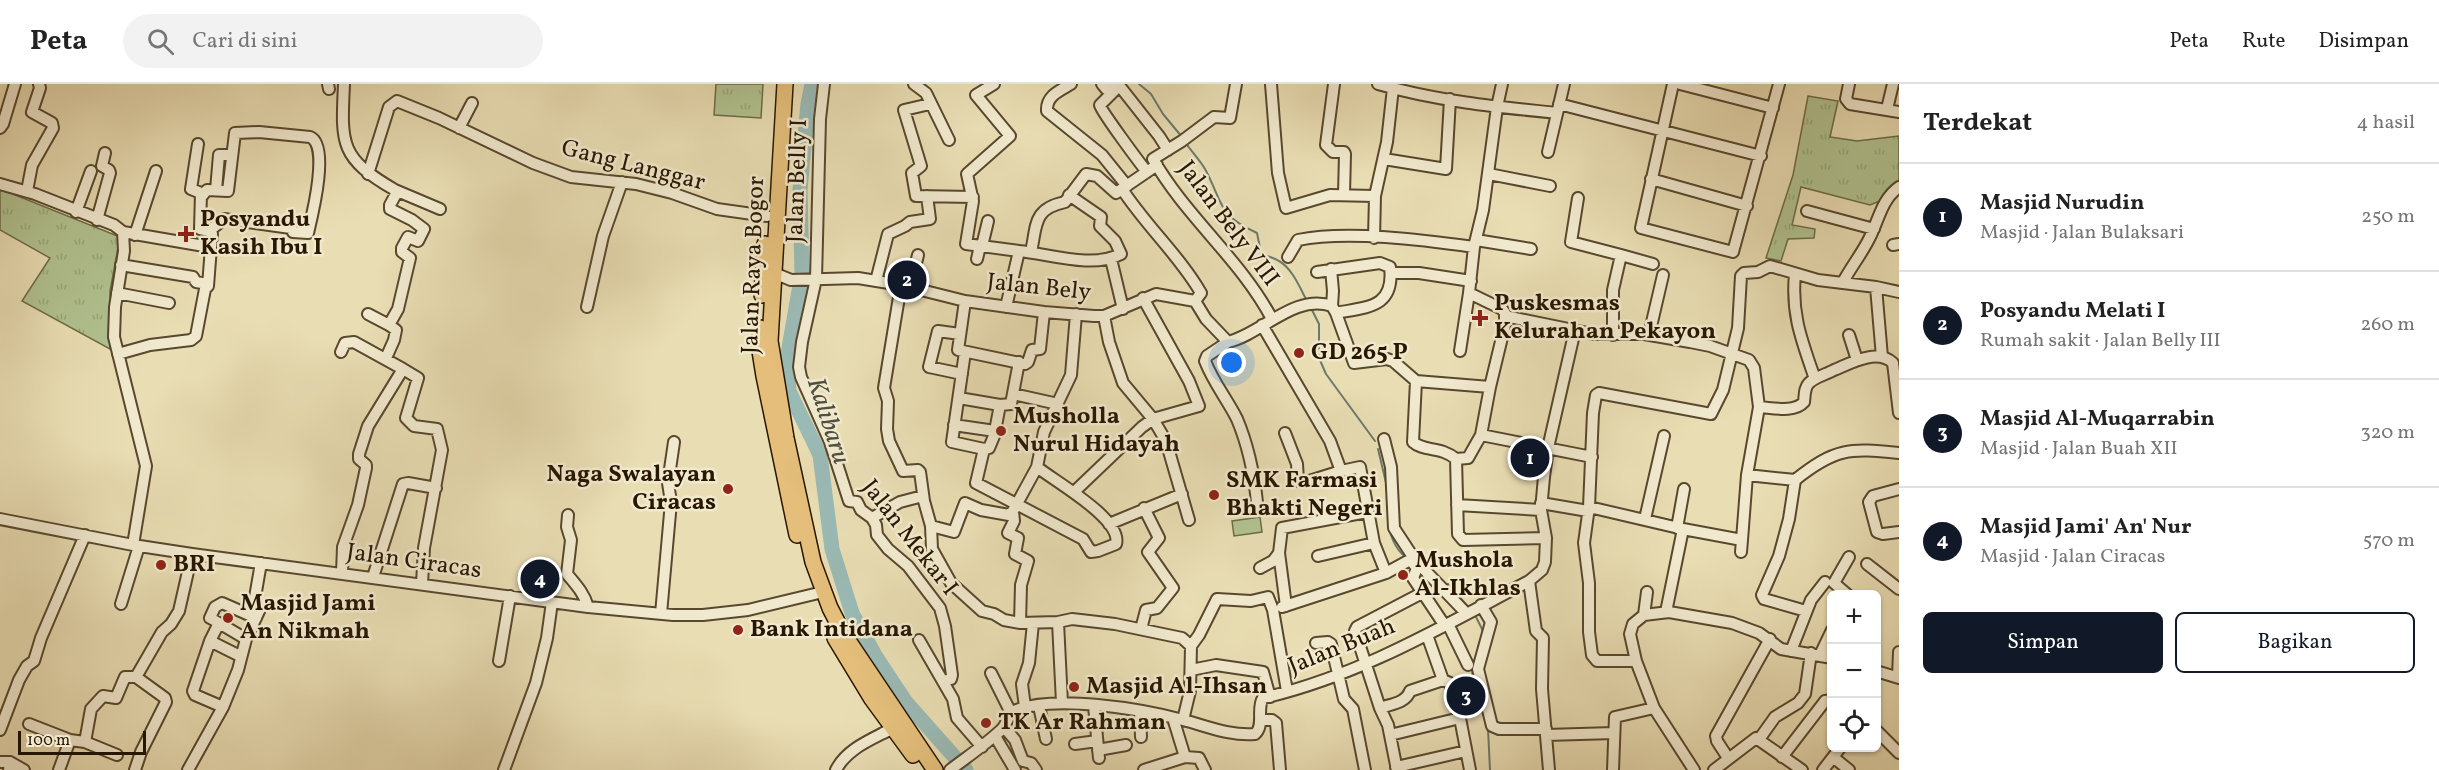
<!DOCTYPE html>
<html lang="id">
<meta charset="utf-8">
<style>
:root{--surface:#fff;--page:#f2f2f2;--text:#222;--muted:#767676;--line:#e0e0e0;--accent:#111827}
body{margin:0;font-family:Vollkorn,serif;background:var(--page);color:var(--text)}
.controls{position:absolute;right:18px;bottom:18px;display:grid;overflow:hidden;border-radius:9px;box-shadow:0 2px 4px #0004}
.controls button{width:54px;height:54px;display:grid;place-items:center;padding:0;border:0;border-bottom:2px solid var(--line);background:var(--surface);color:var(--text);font:30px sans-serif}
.scale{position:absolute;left:18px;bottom:15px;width:128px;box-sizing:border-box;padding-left:6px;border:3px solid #281701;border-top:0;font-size:16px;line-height:21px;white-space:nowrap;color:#281701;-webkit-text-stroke:4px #f1e9ce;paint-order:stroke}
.you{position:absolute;left:1232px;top:279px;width:21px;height:21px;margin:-15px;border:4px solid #fff;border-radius:50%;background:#1a73e8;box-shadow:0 0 0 9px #1a73e833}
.badge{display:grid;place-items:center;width:39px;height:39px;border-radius:50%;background:var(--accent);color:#fff;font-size:20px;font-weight:700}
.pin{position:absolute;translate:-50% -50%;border:3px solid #fff;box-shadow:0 2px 6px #0006}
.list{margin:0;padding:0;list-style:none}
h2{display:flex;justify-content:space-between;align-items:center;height:78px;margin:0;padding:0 24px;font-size:26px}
h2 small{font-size:20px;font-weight:400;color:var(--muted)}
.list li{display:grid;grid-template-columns:39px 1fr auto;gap:18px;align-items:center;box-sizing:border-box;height:108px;padding:0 24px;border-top:2px solid var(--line)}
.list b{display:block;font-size:22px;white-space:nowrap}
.list p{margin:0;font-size:20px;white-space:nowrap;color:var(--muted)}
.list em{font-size:20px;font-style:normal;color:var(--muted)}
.actions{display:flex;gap:12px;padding:18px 24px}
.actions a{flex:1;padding:14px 0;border:2px solid var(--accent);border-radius:9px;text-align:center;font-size:21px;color:var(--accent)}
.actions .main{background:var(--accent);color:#fff}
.icon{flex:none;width:33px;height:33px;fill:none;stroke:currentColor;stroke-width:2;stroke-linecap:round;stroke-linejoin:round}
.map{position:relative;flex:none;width:1899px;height:686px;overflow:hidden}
header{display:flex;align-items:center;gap:36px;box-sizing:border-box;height:84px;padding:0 30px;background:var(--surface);border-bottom:2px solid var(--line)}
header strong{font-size:28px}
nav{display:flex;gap:33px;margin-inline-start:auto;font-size:21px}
.search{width:420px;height:54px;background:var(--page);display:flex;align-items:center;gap:15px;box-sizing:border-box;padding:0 21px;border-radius:33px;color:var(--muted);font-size:22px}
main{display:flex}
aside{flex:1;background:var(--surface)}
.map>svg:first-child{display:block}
.grass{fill:url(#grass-tufts);stroke:#6c6c48;stroke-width:1.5}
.park{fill:#b1c290;stroke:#6c6c48;stroke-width:1.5}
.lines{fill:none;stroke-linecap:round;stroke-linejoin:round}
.stream{stroke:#6c796d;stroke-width:2}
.river{stroke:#9abab5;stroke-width:15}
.minor-casing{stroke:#58482e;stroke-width:14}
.highway-casing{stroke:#281701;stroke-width:18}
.minor{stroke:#f1e9ce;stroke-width:10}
.highway{stroke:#e4be7a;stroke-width:15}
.poi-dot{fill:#8f2418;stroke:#f1e9ce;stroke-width:2}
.labels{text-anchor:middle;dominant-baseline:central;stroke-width:5;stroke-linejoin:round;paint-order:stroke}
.street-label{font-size:24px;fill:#281701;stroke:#f1e9ce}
.poi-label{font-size:24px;font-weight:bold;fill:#281701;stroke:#f1e9ce;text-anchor:start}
.water-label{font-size:26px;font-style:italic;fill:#505040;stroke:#f1e9ce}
</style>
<header>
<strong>Peta</strong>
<div class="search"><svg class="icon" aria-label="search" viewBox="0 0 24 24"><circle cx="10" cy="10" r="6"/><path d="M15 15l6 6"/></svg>Cari di sini</div>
<nav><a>Peta</a><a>Rute</a><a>Disimpan</a></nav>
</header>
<main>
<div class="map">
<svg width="1899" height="686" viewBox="0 0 1899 686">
<defs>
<pattern id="grass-tufts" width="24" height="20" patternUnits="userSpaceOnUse" patternTransform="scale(1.5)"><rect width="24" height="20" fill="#b1c290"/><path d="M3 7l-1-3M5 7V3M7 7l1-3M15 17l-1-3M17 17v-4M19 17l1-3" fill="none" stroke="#98a67a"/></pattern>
</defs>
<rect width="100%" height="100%" fill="#e9ddb3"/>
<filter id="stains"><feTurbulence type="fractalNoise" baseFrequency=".00333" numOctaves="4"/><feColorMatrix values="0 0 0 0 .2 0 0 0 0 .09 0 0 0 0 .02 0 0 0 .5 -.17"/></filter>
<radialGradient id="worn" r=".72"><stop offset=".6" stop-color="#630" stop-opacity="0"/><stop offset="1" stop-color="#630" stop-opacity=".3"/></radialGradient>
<!-- grass -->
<path class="grass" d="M716,0H763L761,34L714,31Z
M1808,12L1838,17L1830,53L1857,57L1899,52V98L1885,115L1870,121L1801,103L1792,141L1815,145L1814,154L1788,155L1781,177L1766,174L1793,91Z
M0,105L120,153L110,207V265L22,217L50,174L0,146Z"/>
<!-- park -->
<path class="park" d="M1260,433L1262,448L1234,452L1232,437Z"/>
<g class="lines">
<!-- stream -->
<path class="stream" d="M1139,0L1151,10L1163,30L1182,53
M1185,58C1191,67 1200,76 1205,85C1224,120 1216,130 1257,149L1261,169C1267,173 1273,173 1279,177C1292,184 1300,204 1307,217
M1311,224L1319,240V274L1326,290L1375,357
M1378,365L1387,403
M1389,432C1387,447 1395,466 1407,474
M1445,500H1448L1470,525
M1474,529L1483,547L1472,591L1479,611
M1488,645L1490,686"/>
<!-- river -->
<path class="river" d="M812,0L808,20L800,106L802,190L787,275L789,307L820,371L832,465L852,529L876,573L905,617L966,686"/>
<defs>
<path id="minor" d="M328,0L329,5
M344,0C341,61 340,74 395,106L396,110L390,121V125L412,136L424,145L418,157L408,153L402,164V168L410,174L398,225L389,241L396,246L394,256L386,274
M824,0L820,35L816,195L802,258L799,283L801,293L830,358L849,417L857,418L861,426L872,434L876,441L877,451L888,465L908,482L940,524L945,542L952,591L951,595L943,597
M914,0L926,9L949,56
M994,0L976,11L1010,52L967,90L973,117L966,160L1019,167
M1071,0C1059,7 1046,12 1047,27L1102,71L1127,102
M1102,0L1106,5L1113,0
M1118,0L1159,52L1168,66
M1236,0L1230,34L1214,33L1182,57L1153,75C1186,133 1241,176 1272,235
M1271,0L1278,89L1286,124L1330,111L1375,112L1387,58L1393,4
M1334,0L1326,61L1333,68H1344L1345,70L1344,110
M1378,0C1436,17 1497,23 1557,29
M1502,0L1497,23L1483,126L1474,163L1469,209L1502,225L1505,229V241L1490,303L1481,351L1468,374L1456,375L1458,450L1463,456L1546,454
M1673,0L1641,144L1733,168L1779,0
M1680,0L1773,24
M1849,0L1846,15L1850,20L1899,28
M1119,2L1100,21C1101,27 1139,78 1147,88
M930,20L904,26L921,82L912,89L916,112L973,113
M1559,20L1761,72
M1887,25L1893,0
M0,44L3,40L15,0
M459,44L472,19
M1548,68L1564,0
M1384,75L1446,85L1450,15
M368,90L389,23L397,17L439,34L533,79L571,93L636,100L672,109L717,125L767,132
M1489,90L1550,102
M1651,95L1747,122
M0,100L35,110L114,141L123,148L124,167L115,223L114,253L146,382L133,461
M1122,105C1146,142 1179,171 1201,209L1195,217
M216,106L219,71H232
M395,106L440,125
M27,107L32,81L53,44L52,39L32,28L40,4L39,0
M202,112L207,106L228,107L235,49L259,48L310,53C330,61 312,132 308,149L293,148L291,144L224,135L209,147
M1578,114L1571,158L1621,171L1613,206V251
M1807,127L1874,145
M76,128L91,87
M97,136L110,89L109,86L102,82L105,69
M123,148L210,163
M135,151L156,87
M1374,154L1375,112
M1476,156L1531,165
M1893,161L1899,160
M982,162L988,137
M1031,168C1037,140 1033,125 1065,118L1086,90L1097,92L1116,109L1157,81
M1621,171L1653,180
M1288,173L1298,156C1347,146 1424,156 1474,163
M977,175L980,162
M1111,175L1123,225
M121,181L193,193L196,198L208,200
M1331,185L1333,207L1332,222
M769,187L791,196L858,194L901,201L965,217L1044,228L1094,232H1104L1156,210L1195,217L1206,235L1228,258C1262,250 1294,209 1332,222L1336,229L1354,279L1387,275L1393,277L1416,297L1490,303
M1317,188L1380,179L1390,183C1395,224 1367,223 1336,229
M1391,189H1419L1471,197
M1795,190C1791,231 1802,257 1815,295
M876,197L888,150L905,142L910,138L930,135L927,112
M1843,198C1851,183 1863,168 1870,153C1879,135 1882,115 1899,103
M901,201L884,304L888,317L887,345L889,357L903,387L918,386L920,388L924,417L931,442L954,448L965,419L981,426L1009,431L1013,427L1037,383L1044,348L1071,291L1076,230
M1876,203L1899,208
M910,204L918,171
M117,209L169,219
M965,217L958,266L1025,280L1028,278L1032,266L1040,265L1044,228
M587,223L603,152L622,98
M1006,223L1019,167C1050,170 1092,185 1121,170L1115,157L1100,142L1101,133L1069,111
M368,230L389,241
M1104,232L1109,258L1123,299L1153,335L1166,357L1189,436
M1505,232L1593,250H1644L1690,258L1710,262L1749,276L1754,284L1759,323L1747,391L1742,456L1683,445L1589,423
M1262,241L1330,357L1341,387L1360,383L1374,459L1386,489L1408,477L1412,478L1417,484L1413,494L1445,542
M960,250L938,247L929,283L962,290
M1649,251L1663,191
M1849,251L1857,276
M1228,258L1207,272L1205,277C1213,298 1227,315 1237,335C1248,361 1254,390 1257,418
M1460,267L1469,209
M341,268L345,259L354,258L403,285L368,342L359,370V375L366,381V384L358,421L343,463L342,489
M965,268L952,358L984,365
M118,270L150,261L191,256L196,252L205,205L208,202L212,150L210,147L200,145L201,109L191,105L198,60
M1019,278L1011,320L1000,321L994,352L989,364L984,365L976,399L1083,455L1091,468L1098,467L1116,460C1123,435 1054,397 1037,383
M403,285L418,294L406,334L414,342L437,345L442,366L424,464L422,500
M1416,297L1413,358C1424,368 1441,362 1456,375
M1013,310L1058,320
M959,314L1000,321
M1759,323C1774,324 1794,329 1804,318C1805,311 1804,304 1809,299C1815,293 1827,290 1834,286C1851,279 1877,264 1893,279L1899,329
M954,341L995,347
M1285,349L1297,380L1298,397L1306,398L1341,387
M1481,351L1592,373
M1384,355L1391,383L1394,444L1415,476L1466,529
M1747,391L1795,396C1835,364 1849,364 1899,369
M1795,396L1789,435L1779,472L1762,511L1764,515L1806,527
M1899,405L1873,412L1869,418L1877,448L1883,450L1899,448
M1074,408L1142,343L1153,335L1199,322L1189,297L1143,214
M1541,419L1588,427
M1457,421L1541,426
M1013,427L1014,437L1008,449L1018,454L1015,470L1028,477L1021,501L1020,539
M568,431L567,443L571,456L567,490C576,501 584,509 588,523
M872,434L900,418L923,412
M0,435L133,461L192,470L588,523L673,531H703L748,526L823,508
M1645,435L1664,352
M1109,440L1182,410
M931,442L932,465L951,499L982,527L994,530L1004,536L1020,539L1058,538
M1677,444L1684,405
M1741,468L1742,456
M1318,472L1374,459
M1867,480L1899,505
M1260,484L1273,477L1279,469
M373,493L403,400L408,399L436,404
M1529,497L1536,547L1543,554L1542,605L1549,686
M1848,511L1834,499L1849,473
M121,520L139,462
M1481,521L1491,538L1478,585L1492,642L1499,645H1546
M1286,522L1279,469L1282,444L1367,428
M1282,523L1386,489
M1666,528L1683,445
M661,530L671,418L668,399L674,358
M1644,531L1647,508
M219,539L246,555
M1448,540L1468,581
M1141,545L1146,526L1157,524L1173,504L1148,468L1159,454L1144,424
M1427,551L1443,596L1450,599L1460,634L1470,686
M919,556L953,615L957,634L982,663
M210,557L193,607L195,611L223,623
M1316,559L1328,558L1331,560L1344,615L1353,625L1365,686
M1191,562L1199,551L1217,515L1251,517L1268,513L1273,526L1287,607
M1791,567L1811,516L1825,498
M1820,571L1832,546
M240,572L210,557L219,539L210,534L215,523L222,519L256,534
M499,577L510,512
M1636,577L1630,550L1633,540L1644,531L1669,528L1732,539L1759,549L1781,565L1832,574
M1191,586L1216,581L1263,588L1270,613
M1876,587L1899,594
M991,589L1011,629
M1898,593L1899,568
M1062,619L1058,538L1072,535L1115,540L1182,554L1191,562
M1039,622L1046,655
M1094,622L1099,674
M1025,623L1022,600L1029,579L1033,539
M1380,624C1391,620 1406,619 1410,607L1443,596
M1140,627L1141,653
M1173,634L1185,673L1199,674L1205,686
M1183,636L1190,607L1191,562
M1260,636H1272L1276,639L1280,686
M29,640L70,656
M1004,643L1015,656L1023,677L1031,679L1036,686
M0,646L19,596L27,582L34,577L41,554L85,451
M1876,646L1899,669
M1390,651L1460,634
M1546,651L1614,649
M995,652L1015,686
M1760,654L1775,633L1798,619L1805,610L1811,569
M1075,660L1097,657
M1098,666L1126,661
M117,671L85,658L91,625L103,612L116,614L125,593H136L162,548L171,540L179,527L192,470
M1782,673L1825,617L1832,616
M1833,673L1840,664
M1728,674L1717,657L1716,652L1770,555
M0,678H10L9,686
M10,678L24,686
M1396,683L1466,667
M59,686L70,656L85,658
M135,686L141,668L166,618L165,614L136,593
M188,686L223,623L238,586L246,555L260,525L254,519L261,479
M504,686L536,599L547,554L552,518
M836,686C847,664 873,655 893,644
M950,686C967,673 985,661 1001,646C1007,641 1007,632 1014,627C1053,610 1142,625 1183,636C1207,642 1229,652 1255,650C1265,641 1256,625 1263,614C1359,592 1443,542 1529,497L1542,486L1545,478L1546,454L1541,426L1544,393L1548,364L1575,246
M1144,686L1185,673
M1397,686L1388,641L1380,624L1355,547L1357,543L1422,509
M1613,686L1615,633L1654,624
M1694,686L1654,624L1636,577H1597L1592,571L1589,548V499L1584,459L1589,423L1593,329L1596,311L1599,309L1711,330L1723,306L1738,244L1741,192L1744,189L1758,188L1770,182L1818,196L1876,203L1882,273
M1714,686L1756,654L1802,686
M1823,686L1833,673L1849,686"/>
<path id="highway" d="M785,0L770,257L786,354L813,478L830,524L843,549L935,686
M762,211L765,160
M760,244V267L764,292L797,451
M835,554L872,615L913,671"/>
</defs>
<!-- minor casing -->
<use href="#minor" class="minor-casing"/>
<!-- highway casing -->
<use href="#highway" class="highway-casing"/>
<!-- minor -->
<use href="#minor" class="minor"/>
<!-- highway -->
<use href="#highway" class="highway"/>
</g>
<!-- markers -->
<g class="poi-dot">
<path d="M183 141h6v6h6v6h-6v6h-6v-6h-6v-6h6z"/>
<path d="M1477 225h6v6h6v6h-6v6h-6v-6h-6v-6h6z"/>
<circle cx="1299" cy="269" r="6"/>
<circle cx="1001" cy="347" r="6"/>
<circle cx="728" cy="405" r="6"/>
<circle cx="1214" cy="411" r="6"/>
<circle cx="161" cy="481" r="6"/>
<circle cx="1403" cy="491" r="6"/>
<circle cx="228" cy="534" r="6"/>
<circle cx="738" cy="546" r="6"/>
<circle cx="1074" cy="603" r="6"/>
<circle cx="986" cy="639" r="6"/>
</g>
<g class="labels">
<!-- street labels -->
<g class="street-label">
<text transform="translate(633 82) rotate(14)">Gang Langgar</text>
<text transform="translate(798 97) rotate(-88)">Jalan Belly I</text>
<text transform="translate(1228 140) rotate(53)">Jalan Bely VIII</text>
<text transform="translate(754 181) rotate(-88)">Jalan Raya Bogor</text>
<text transform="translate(1039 204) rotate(6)">Jalan Bely</text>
<text transform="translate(909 454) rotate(52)">Jalan Mekar I</text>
<text transform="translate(414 478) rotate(8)">Jalan Ciracas</text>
<text transform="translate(1342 563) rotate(-22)">Jalan Buah</text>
</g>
<!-- poi labels -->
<g class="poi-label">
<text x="200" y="136">Posyandu<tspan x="200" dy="28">Kasih Ibu I</tspan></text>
<text x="1494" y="220">Puskesmas<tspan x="1494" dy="28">Kelurahan Pekayon</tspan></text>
<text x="1311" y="269">GD 265 P</text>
<text x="1013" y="333">Musholla<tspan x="1013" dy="28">Nurul Hidayah</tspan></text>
<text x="716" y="391" text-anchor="end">Naga Swalayan<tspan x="716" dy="28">Ciracas</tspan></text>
<text x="1226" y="397">SMK Farmasi<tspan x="1226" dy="28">Bhakti Negeri</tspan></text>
<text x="1415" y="477">Mushola<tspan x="1415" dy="28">Al-Ikhlas</tspan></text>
<text x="173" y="481">BRI</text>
<text x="240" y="520">Masjid Jami<tspan x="240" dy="28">An Nikmah</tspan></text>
<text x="750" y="546">Bank Intidana</text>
<text x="1086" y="603">Masjid Al-Ihsan</text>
<text x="998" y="639">TK Ar Rahman</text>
</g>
<!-- water labels -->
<g class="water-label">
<text transform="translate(828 337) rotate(72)">Kalibaru</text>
</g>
</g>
<rect width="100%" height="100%" filter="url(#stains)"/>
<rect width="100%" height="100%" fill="url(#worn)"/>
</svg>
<div class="controls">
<button>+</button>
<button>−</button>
<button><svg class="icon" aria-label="locate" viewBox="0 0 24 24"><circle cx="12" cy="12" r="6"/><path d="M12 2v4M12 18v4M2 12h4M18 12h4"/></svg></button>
</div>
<div class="scale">100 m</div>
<div class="you"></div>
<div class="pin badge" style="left:1530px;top:374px">1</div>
<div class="pin badge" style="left:907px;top:196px">2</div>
<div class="pin badge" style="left:1466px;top:612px">3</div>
<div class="pin badge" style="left:540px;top:495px">4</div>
</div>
<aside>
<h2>Terdekat<small>4 hasil</small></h2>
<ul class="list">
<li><span class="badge">1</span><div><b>Masjid Nurudin</b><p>Masjid · Jalan Bulaksari</p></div><em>250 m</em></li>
<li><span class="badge">2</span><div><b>Posyandu Melati I</b><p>Rumah sakit · Jalan Belly III</p></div><em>260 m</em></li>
<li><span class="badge">3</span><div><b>Masjid Al-Muqarrabin</b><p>Masjid · Jalan Buah XII</p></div><em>320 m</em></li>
<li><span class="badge">4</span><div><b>Masjid Jami' An' Nur</b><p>Masjid · Jalan Ciracas</p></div><em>570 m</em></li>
</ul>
<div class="actions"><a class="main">Simpan</a><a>Bagikan</a></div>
</aside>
</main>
